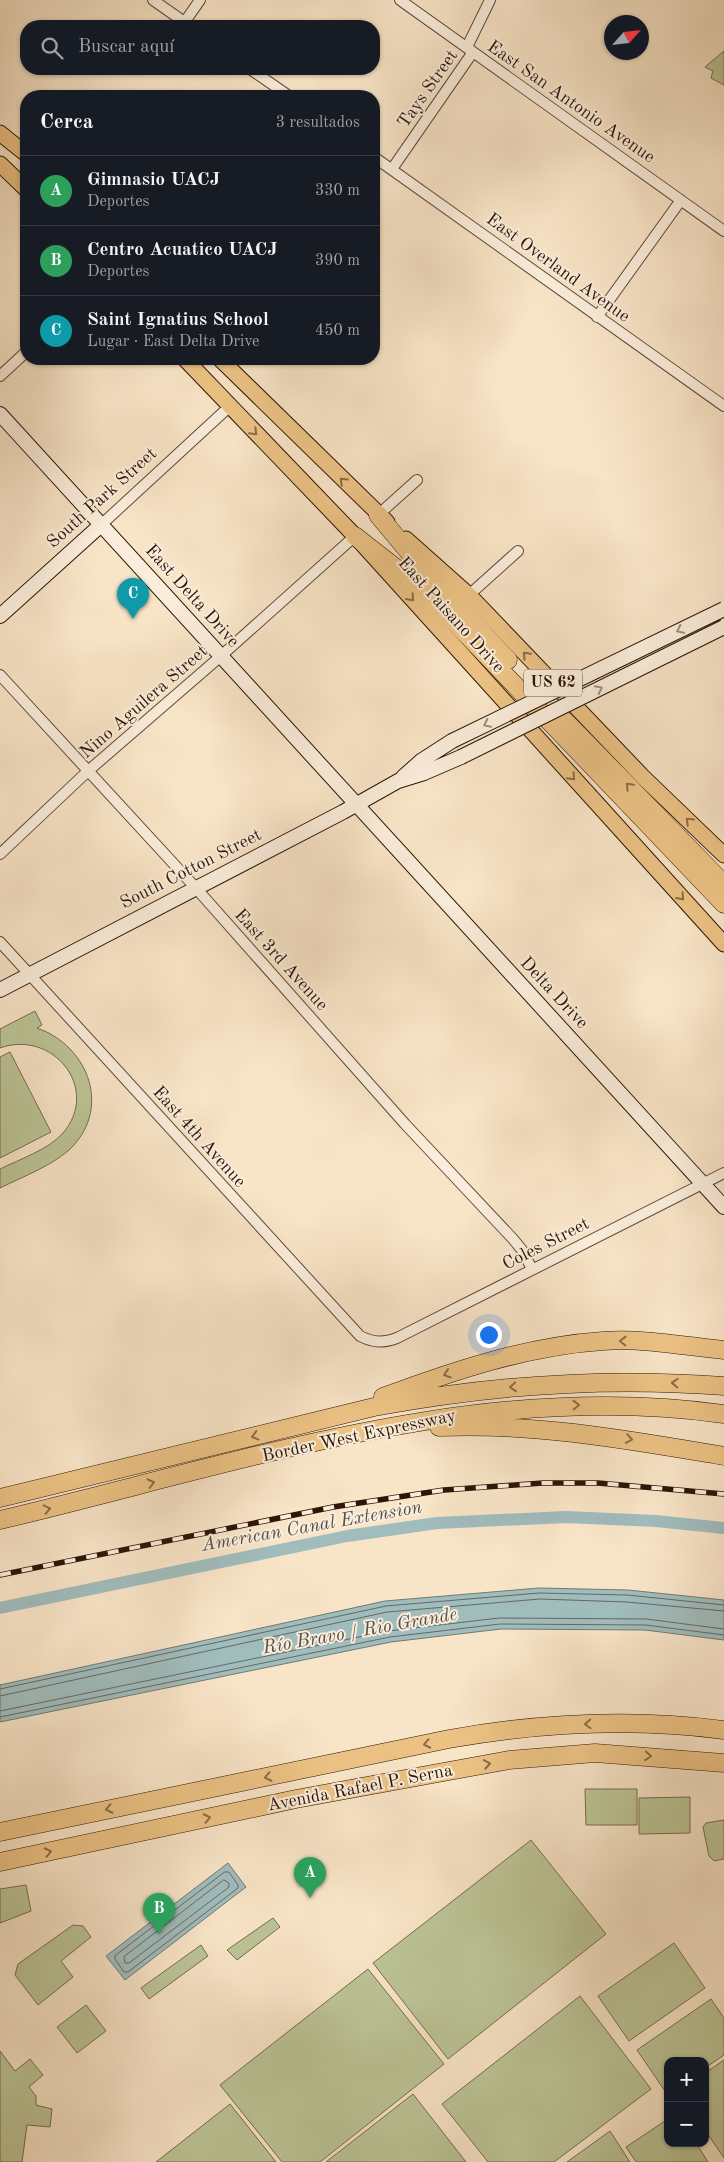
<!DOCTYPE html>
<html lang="es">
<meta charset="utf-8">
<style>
:root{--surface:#171b24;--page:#20242c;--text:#f1f3f6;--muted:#9ea1a6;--line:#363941;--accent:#c59692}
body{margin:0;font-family:"Old Standard TT",serif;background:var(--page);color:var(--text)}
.controls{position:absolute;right:15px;bottom:15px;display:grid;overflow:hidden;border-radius:10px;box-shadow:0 1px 4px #0004}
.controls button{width:45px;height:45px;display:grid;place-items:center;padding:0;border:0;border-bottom:1px solid var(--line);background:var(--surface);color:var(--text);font:25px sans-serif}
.compass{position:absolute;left:604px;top:15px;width:45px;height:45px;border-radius:50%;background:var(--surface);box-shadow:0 1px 4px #0004;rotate:63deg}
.you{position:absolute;left:488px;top:1334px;width:18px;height:18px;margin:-12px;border:4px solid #fff;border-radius:50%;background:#1a73e8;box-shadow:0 0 0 8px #1a73e833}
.badge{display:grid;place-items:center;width:32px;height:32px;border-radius:50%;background:var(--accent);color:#fff;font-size:16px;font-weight:700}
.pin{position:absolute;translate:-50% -41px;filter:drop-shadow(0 1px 2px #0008)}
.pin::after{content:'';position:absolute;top:26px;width:18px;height:15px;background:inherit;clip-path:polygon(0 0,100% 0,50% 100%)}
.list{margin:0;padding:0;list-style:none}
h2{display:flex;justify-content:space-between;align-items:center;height:65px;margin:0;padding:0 20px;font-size:21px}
h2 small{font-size:16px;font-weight:400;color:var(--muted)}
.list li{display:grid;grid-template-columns:32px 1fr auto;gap:15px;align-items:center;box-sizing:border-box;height:70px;padding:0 20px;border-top:1px solid var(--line)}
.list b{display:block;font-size:19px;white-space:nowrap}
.list p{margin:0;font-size:16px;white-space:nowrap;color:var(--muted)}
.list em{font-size:16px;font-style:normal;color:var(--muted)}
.icon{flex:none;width:28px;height:28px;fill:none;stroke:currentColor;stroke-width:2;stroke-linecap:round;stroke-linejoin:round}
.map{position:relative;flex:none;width:724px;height:2162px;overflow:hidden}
.search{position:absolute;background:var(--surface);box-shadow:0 1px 4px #0004;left:20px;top:20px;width:360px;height:55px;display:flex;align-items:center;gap:12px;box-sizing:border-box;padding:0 18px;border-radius:20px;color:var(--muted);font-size:19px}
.panel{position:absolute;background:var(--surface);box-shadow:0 1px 4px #0004;left:20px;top:90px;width:360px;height:275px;border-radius:20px}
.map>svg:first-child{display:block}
.green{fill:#bcc496;stroke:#746c4e}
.water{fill:#a0bcbd;stroke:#717974}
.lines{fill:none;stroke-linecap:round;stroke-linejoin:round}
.shore{stroke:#666862;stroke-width:1}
.canal{stroke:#a0bcbd;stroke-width:12}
.street-casing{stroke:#5e4937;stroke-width:12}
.secondary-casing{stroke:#2b1507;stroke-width:16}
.primary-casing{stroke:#2b1507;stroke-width:17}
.highway-casing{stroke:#2b1507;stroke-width:19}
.street{stroke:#faeddb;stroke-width:10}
.secondary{stroke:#faeddb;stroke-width:14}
.primary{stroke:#ecc284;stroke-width:15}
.highway{stroke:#ecc284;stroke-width:18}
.rail-casing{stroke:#2b1507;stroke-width:5.5}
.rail{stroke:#faeddb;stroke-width:4;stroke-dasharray:11;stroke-linecap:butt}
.secondary-bridge-casing{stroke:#2b1507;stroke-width:16;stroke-linecap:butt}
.secondary-bridge{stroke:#faeddb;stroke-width:14}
.oneway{stroke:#8c6c46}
.oneway2{stroke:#9d8c7c}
.labels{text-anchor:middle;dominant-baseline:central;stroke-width:4;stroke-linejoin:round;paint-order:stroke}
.shield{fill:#faeddb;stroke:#695647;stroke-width:1}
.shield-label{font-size:16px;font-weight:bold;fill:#2b1507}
.street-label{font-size:18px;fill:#2b1507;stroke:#faeddb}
.water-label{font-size:19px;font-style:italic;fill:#544f47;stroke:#faeddb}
</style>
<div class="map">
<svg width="724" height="2162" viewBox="0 0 724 2162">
<rect width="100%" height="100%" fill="#f8e4c7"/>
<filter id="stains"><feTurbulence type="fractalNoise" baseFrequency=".004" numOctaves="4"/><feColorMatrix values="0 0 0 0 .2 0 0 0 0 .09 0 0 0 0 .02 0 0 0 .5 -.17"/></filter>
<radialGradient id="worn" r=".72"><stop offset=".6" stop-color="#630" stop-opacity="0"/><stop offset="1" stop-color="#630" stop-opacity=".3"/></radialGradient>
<!-- green -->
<path class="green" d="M724,51V85L711,78L713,71L705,67Z
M35,1011L42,1025L37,1028C89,1046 113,1110 68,1151C49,1167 22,1177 0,1188V1169C20,1159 48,1150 63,1133C101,1089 53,1029 0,1048V1029Z
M10,1052L51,1132L0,1158V1057Z
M585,1789H637V1825H586Z
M690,1797V1833L639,1834V1798Z
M724,1820V1859L714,1861L709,1856L703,1827L706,1823Z
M531,1840L606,1934L448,2059L373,1963Z
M26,1885L31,1911L0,1923V1889Z
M273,1918L280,1927L237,1960L227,1950Z
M73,1925L83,1926L91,1937L61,1961L73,1977L38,2005L15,1975L18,1964Z
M674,1943L705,1988L629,2041L598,1996Z
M201,1945L208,1956L149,1999L141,1988Z
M368,1969L444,2064L320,2162H282L220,2085Z
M580,1996L651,2089L554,2162H488L442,2104Z
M711,1999L724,2018V2055L705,2068V2061H668L667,2094L637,2050Z
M86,2005L106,2031L77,2053L57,2027Z
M0,2051L15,2071L30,2059L43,2075L29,2087L36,2096V2105L52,2109L50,2127L27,2125L22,2162H0Z
M724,2060V2158L705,2130V2073Z
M413,2094L466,2162H326Z
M230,2104L276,2162H156Z
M668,2119V2143H696L708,2162H636L626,2147Z
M610,2131L630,2162H567Z"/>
<!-- water -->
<path class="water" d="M539,1588L628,1590L724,1600V1640L645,1630L501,1629L391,1642L0,1722V1685L385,1601Z
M228,1863L246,1887L125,1980L106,1956Z"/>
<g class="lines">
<!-- shore -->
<path class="shore" d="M0,1689L386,1606L539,1593L627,1595L724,1605
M0,1696L387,1612L540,1599L627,1602L724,1611
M0,1711L388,1631L499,1618L646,1619L724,1629
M0,1717L390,1637L500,1624L646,1625L724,1635
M225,1872H229L238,1885V1888L128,1972H124L115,1959V1956Z
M224,1880L229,1883V1887L129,1963H125L124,1957Z"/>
<!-- canal -->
<path class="canal" d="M0,1608L347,1536L437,1523L566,1517L656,1521L724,1528"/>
<defs>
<path id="street" d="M153,0L190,26
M400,0L724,231
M184,23L200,0
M467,47L490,0
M250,69L289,96
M374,157L724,406
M392,169L473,52
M597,317L681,200
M0,376L26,352
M378,515L417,480
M102,524L229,407
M469,595L518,551
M0,675L195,887L405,1124L513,1239L522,1250L532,1269
M0,854L88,771L221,656L355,536
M0,942L360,1336C374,1343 383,1343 397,1338L724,1173"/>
<path id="secondary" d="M0,414L724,1207
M0,616L102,524
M403,777L421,761L452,741
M0,990L343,812L398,781L424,773L461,757"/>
<path id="primary" d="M0,133L26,154
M0,164L26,189
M185,359L355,536L724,944
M220,359L387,522
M406,539L469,595L643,777L724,855"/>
<path id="highway" d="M378,515L423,569L508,660
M355,536L424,590L724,904
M565,721L724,884
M383,1397C453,1371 527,1346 603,1341C643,1338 684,1346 724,1350
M439,1427C536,1423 629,1440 724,1456
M0,1498L374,1407C490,1385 606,1377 724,1386
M0,1520C237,1464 478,1379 724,1414
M0,1832L449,1739C539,1723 633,1718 724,1730
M0,1862L296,1799L509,1760L595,1753L724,1763"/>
</defs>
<!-- street casing -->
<use href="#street" class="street-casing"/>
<!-- secondary casing -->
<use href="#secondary" class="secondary-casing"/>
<!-- primary casing -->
<use href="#primary" class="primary-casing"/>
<!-- highway casing -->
<use href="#highway" class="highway-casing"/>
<!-- street -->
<use href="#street" class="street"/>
<!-- secondary -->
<use href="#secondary" class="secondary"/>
<!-- primary -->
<use href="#primary" class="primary"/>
<!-- highway -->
<use href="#highway" class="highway"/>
<defs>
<path id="rail" d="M0,1575L333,1507L444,1490L543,1483H598L724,1494"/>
</defs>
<!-- rail casing -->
<use href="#rail" class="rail-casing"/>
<!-- rail -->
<use href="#rail" class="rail"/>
<defs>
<path id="secondary-bridge" d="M452,741L724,609
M461,757L724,627"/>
</defs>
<!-- secondary-bridge casing -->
<use href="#secondary-bridge" class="secondary-bridge-casing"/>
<!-- secondary-bridge -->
<use href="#secondary-bridge" class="secondary-bridge"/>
</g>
<!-- one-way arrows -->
<defs><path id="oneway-chevron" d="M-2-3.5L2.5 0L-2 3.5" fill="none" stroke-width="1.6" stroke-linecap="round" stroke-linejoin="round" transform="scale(1.25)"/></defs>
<g class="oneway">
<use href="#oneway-chevron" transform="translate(254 432) rotate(45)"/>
<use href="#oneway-chevron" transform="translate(343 481) rotate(-136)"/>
<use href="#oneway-chevron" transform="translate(411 598) rotate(48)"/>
<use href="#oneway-chevron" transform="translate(526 655) rotate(-134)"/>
<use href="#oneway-chevron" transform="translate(572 777) rotate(47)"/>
<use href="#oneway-chevron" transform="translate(629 786) rotate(-134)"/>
<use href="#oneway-chevron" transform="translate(689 821) rotate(-136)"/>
<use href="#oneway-chevron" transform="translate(681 897) rotate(48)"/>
<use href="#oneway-chevron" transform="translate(623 1341) rotate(-179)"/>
<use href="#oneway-chevron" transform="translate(447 1374) rotate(162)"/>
<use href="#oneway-chevron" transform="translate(675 1383) rotate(-178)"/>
<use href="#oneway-chevron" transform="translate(513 1387) rotate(175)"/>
<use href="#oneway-chevron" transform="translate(576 1405) rotate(-1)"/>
<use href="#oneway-chevron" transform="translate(255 1436) rotate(166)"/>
<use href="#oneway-chevron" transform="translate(629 1439) rotate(10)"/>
<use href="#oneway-chevron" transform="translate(151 1483) rotate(-14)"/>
<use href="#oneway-chevron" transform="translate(47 1509) rotate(-13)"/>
<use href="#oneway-chevron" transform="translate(588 1724) rotate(178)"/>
<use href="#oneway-chevron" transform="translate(427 1744) rotate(168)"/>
<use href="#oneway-chevron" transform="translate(648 1756) rotate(5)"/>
<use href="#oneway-chevron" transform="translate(487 1764) rotate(-10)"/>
<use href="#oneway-chevron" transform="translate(268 1777) rotate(168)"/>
<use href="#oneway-chevron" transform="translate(109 1809) rotate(168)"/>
<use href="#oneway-chevron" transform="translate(207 1818) rotate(-12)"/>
<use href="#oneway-chevron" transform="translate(48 1852) rotate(-12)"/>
</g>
<g class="oneway2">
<use href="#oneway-chevron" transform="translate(680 630) rotate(154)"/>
<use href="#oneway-chevron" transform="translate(599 689) rotate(-26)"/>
<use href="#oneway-chevron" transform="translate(487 724) rotate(154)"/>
</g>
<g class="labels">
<!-- shield labels -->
<rect class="shield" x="524" y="669.5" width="58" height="27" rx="4"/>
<g class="shield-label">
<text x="553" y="683">US 62</text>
</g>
<!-- street labels -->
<g class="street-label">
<text transform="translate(428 89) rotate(-55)">Tays Street</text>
<text transform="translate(571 102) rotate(35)">East San Antonio Avenue</text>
<text transform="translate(558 268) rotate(36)">East Overland Avenue</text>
<text transform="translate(102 498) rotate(-42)">South Park Street</text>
<text transform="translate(192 596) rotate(48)">East Delta Drive</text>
<text transform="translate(451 615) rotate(48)">East Paisano Drive</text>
<text transform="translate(144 702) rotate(-41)">Nino Aguilera Street</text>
<text transform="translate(191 869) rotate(-27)">South Cotton Street</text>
<text transform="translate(281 960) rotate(48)">East 3rd Avenue</text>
<text transform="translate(554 993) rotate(47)">Delta Drive</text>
<text transform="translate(199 1137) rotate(48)">East 4th Avenue</text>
<text transform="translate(546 1244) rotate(-27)">Coles Street</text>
<text transform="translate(359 1436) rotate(-12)">Border West Expressway</text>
<text transform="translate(360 1788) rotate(-11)">Avenida Rafael P. Serna</text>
</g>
<!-- water labels -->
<g class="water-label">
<text transform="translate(312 1527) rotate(-10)">American Canal Extension</text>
<text transform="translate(360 1632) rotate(-10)">Río Bravo / Rio Grande</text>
</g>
</g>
<rect width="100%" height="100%" filter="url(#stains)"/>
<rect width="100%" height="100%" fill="url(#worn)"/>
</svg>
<div class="controls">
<button>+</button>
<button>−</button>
</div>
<svg class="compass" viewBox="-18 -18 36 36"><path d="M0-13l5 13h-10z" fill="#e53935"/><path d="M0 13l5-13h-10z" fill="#9ea1a6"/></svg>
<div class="you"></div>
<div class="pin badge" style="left:310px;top:1898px;background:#2e9e5b">A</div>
<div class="pin badge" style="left:159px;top:1934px;background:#2e9e5b">B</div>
<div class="pin badge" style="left:133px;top:619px;background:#0f9aa8">C</div>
<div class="search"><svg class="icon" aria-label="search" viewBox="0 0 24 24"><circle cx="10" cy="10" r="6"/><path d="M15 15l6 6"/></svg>Buscar aquí</div>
<section class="panel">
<h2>Cerca<small>3 resultados</small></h2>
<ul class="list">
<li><span class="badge" style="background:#2e9e5b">A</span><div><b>Gimnasio UACJ</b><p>Deportes</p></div><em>330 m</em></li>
<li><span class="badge" style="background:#2e9e5b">B</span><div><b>Centro Acuatico UACJ</b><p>Deportes</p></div><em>390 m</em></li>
<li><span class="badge" style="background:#0f9aa8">C</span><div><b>Saint Ignatius School</b><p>Lugar · East Delta Drive</p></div><em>450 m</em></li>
</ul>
</section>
</div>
